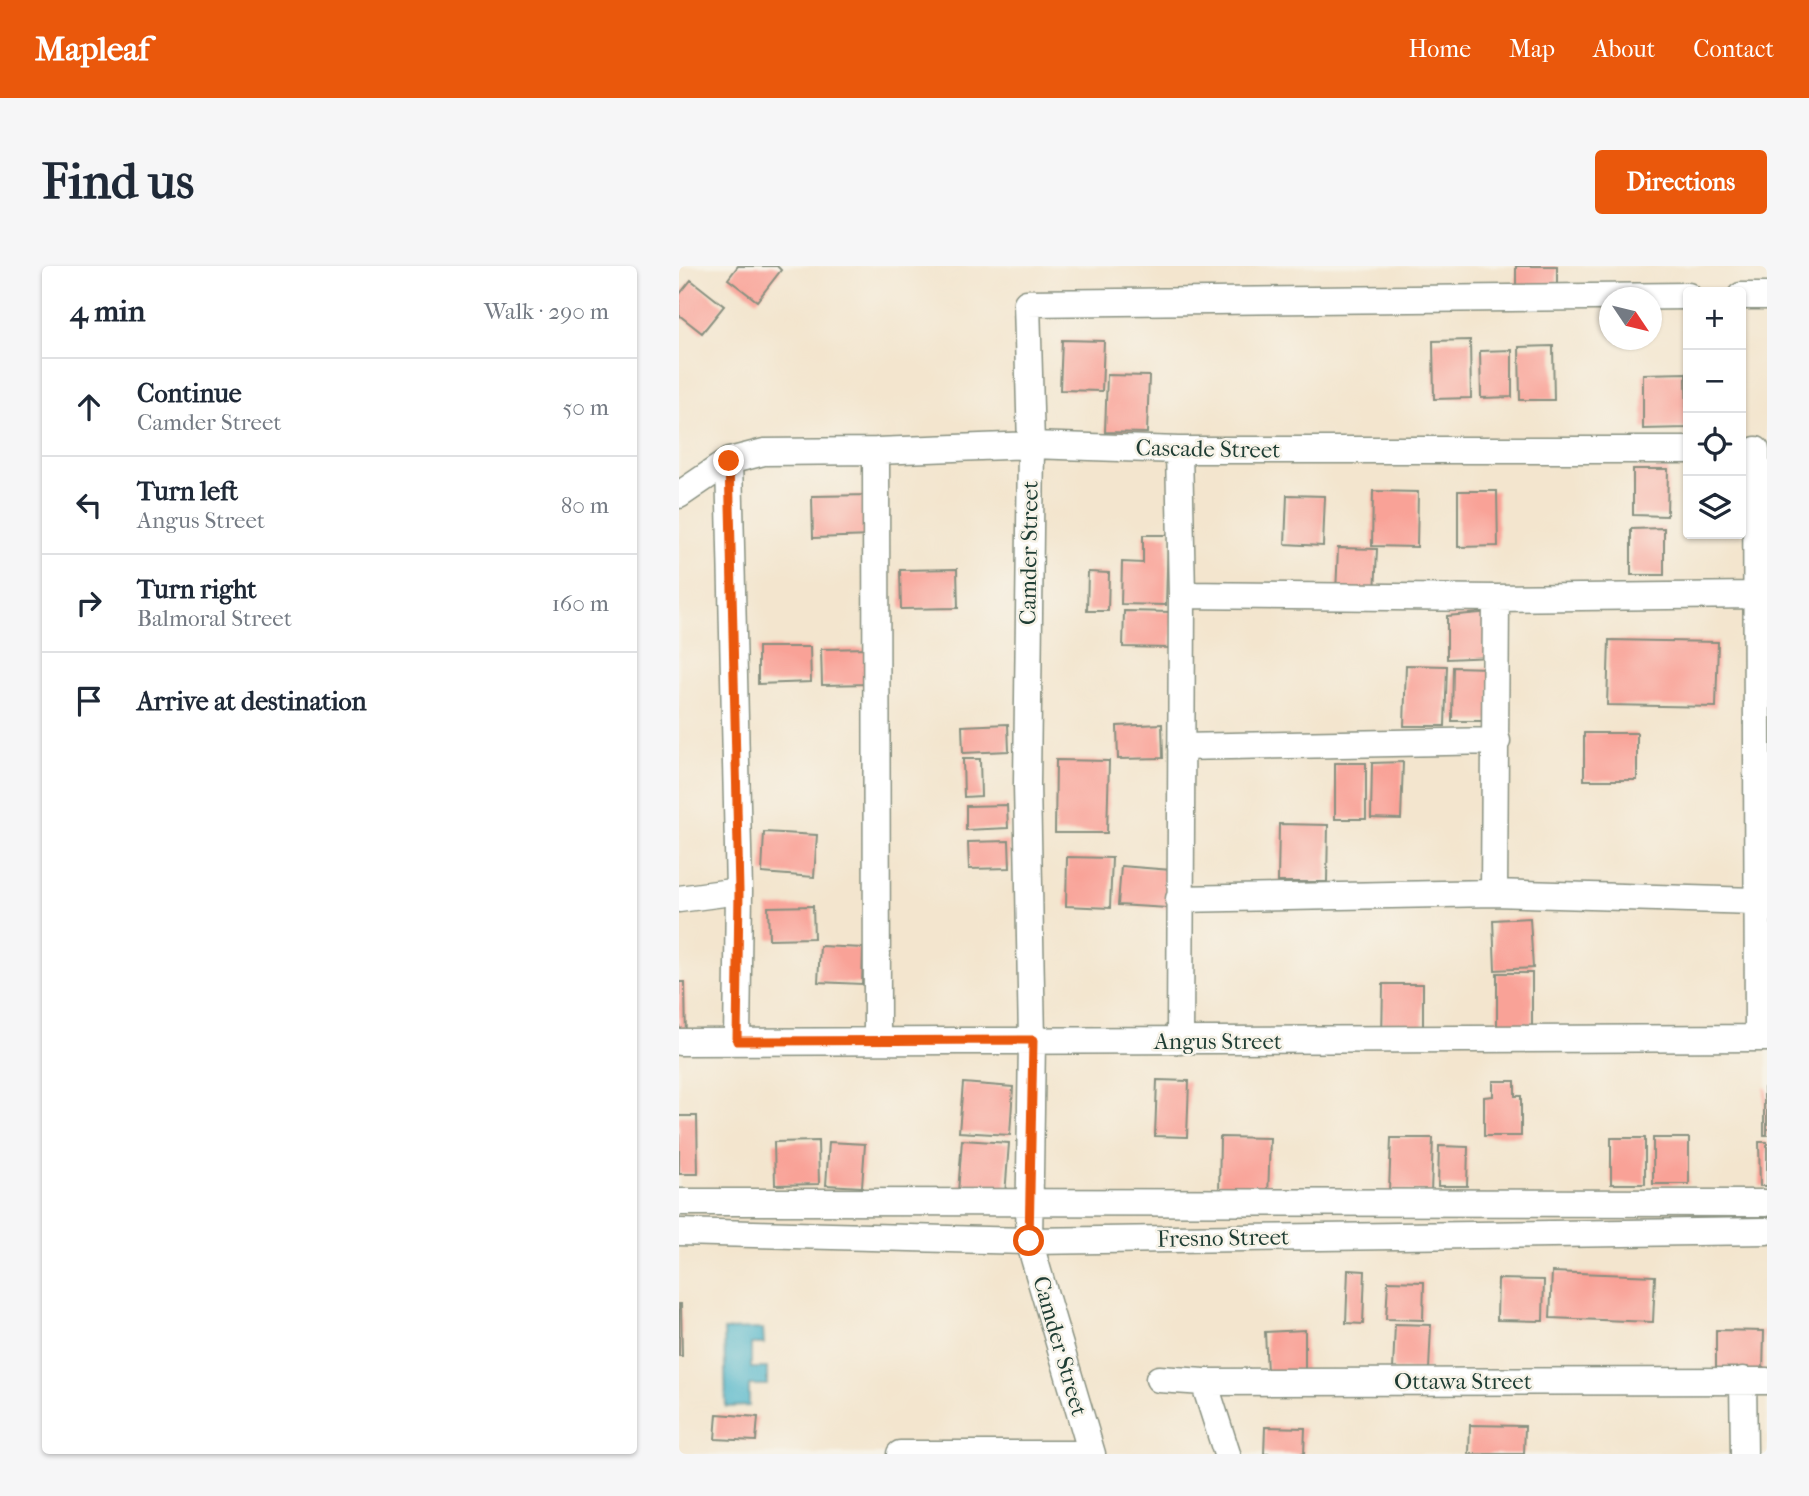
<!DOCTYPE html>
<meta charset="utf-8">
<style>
:root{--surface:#fff;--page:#f6f6f7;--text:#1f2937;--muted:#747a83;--line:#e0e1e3;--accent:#ea580c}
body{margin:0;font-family:"IM FELL French Canon",serif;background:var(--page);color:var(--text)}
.controls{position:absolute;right:21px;top:21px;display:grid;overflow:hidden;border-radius:7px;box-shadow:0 2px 5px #0004}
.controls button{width:63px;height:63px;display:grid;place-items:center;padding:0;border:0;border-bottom:2px solid var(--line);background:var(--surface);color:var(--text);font:35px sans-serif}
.compass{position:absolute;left:920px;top:21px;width:63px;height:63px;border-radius:50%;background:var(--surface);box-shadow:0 2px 5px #0004;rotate:125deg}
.stop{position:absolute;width:21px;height:21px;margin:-16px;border:5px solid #ea580c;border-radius:50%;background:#fff}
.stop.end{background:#ea580c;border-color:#fff;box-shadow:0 2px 7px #0008}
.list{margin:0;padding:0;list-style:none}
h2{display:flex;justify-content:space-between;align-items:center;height:91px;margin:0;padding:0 28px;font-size:30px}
h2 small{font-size:23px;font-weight:400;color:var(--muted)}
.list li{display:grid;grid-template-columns:46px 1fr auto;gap:21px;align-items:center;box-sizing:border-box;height:98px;padding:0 28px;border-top:2px solid var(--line)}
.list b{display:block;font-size:26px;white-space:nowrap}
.list p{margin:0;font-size:23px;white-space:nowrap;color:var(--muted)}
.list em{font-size:23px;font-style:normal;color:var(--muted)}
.icon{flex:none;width:38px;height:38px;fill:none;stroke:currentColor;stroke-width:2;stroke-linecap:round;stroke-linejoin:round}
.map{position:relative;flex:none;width:1088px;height:1188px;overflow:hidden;border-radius:7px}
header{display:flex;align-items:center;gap:42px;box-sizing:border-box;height:98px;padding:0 35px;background:var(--accent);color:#fff}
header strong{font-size:33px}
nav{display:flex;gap:38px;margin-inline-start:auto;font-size:24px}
.intro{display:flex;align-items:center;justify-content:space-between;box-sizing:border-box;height:168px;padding:0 42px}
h1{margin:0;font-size:49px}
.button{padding:18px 32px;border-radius:7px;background:var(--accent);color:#fff;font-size:24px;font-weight:700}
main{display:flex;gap:42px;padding:0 42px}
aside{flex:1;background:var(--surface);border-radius:7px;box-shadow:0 2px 5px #0004}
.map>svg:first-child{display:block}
.water{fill:#4bb4c9;stroke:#35787e;stroke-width:2}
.building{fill:#f9a297}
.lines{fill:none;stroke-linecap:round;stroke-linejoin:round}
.street-casing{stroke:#899181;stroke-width:29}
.street{stroke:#fff;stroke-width:26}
.route{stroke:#ea580c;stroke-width:9}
.labels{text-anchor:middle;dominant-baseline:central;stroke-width:5;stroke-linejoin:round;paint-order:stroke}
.street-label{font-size:23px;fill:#1f3d34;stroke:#f7f3e8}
</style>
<header>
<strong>Mapleaf</strong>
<nav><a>Home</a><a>Map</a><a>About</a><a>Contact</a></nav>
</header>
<div class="intro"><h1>Find us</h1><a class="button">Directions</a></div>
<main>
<aside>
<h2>4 min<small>Walk · 290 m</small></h2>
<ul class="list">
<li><svg class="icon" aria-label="ahead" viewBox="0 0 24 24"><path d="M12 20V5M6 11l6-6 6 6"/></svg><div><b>Continue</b><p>Camder Street</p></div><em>50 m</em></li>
<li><svg class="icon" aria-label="left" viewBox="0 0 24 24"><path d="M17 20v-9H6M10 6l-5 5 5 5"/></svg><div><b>Turn left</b><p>Angus Street</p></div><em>80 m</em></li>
<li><svg class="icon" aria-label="right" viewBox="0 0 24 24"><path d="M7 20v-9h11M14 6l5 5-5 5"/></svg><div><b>Turn right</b><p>Balmoral Street</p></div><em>160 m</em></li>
<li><svg class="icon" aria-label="arrive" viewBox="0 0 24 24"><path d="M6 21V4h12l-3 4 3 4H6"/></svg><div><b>Arrive at destination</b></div></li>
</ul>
</aside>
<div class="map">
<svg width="1088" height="1188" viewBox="0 0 1088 1188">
<rect width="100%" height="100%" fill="#f7f3e8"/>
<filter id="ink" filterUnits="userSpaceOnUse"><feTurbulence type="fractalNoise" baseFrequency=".0143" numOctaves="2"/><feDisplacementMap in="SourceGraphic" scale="14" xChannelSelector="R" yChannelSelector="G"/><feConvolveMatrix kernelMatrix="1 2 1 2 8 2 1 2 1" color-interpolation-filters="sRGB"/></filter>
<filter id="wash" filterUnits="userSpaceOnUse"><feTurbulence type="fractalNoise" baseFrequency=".00686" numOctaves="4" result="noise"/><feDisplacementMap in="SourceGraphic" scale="28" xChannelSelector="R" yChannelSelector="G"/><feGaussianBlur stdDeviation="1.57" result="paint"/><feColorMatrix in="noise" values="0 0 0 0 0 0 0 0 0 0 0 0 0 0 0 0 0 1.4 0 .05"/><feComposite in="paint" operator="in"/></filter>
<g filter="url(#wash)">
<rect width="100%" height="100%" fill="#f3e5ce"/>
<!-- water -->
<path class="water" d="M84,1063L85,1078H72V1102H88V1119H70V1140L47,1141L45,1064Z"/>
<g id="blocks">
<!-- building -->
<path class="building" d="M59,0H98L102,4L78,35L49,13Z
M837,0H878V30L837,31Z
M12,14L45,40L23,67L0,49V29Z
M383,74L425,75L423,125L381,124Z
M791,74L792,132L755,133L754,75Z
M874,80L875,134H841L840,81Z
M833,84V131L802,132L801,85Z
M1007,107L1008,162L964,163V108Z
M428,109L470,110L468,167L426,166Z
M954,203H989L988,250L954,249Z
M694,225L739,226L738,281L693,280Z
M779,225H818L819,280L779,281Z
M192,229L193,270L134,272L133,230Z
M608,229L646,230L644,280L606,278Z
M985,262V309H952V263Z
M464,269H489L487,339L442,338L443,296L464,297Z
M659,282L698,283L696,328L657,327Z
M278,303L279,342L222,343L221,304Z
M409,306L430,307L429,345H408Z
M445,345L494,346L492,382L444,381Z
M812,346L813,391L768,393V350Z
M930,374L1039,376L1037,441L928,439Z
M79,381H131L132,416L79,418Z
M190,382L191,418L143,419L142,383Z
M727,399L768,400L766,460H725Z
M774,401L811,402L810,455H773Z
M329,458L330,485L284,487L283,460Z
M483,458L484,492L439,493L438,460Z
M905,467H958V514H905Z
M284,493H301L302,530L285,531Z
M377,494L430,495L428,567H376Z
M724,496L722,553L692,552L693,497Z
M656,497H687V553H656Z
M328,539L329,562L287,564V540Z
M600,558L649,559L648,616H599Z
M85,566L138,569L135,611L83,607Z
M330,575L331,602L290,603L289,576Z
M388,591L433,592L431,642L387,640Z
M442,600L492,604L489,642L439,639Z
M134,640L135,672L90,673L89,641Z
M851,652L854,702L816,704L814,654Z
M141,680L184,682L183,718L139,716Z
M818,707H853V763H818Z
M0,716H6L7,776H0Z
M704,718H744V773H703Z
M478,814L510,815L508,871L476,870Z
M814,815H836V830H842V870H805V831L814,830Z
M284,817L334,821L331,869L280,866Z
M1085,822H1088V869H1085Z
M0,850H18L19,908H0Z
M541,871L591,872L589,931L540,930Z
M712,872H754L752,926L710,925Z
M932,872H966V918H932Z
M974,872H1010V918H974Z
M283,874L330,877L326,929L279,926Z
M139,875L140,918L96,919L95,876Z
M150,876L186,878L183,921L147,919Z
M1080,876H1088V920H1081Z
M760,880L789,881L788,920H759Z
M669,1004L686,1005L684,1058L667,1057Z
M873,1006L976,1010L974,1056L871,1052Z
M819,1013L865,1014L864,1055L818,1054Z
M709,1015L745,1016L744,1054L707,1053Z
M0,1038H2L3,1090H0Z
M716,1058L752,1059L750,1104H714Z
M626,1064V1104L588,1106L586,1066Z
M1037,1064L1085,1065L1084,1108L1037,1107Z
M38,1148L79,1151L77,1175L36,1173Z
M791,1159L846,1160L845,1188H790Z
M586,1161L626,1162L625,1188H585Z"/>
</g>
</g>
<g filter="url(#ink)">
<use href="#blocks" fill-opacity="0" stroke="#899181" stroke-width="2"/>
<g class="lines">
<defs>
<path id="street" d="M1062,30H1088
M500,184L503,329L501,775
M1077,184L1079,772
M197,185L198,774
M50,195L60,625L58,775
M0,229L50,195L85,186L197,185L352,179L500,184H1009
M503,329L817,332L1076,329
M502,481L818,475
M815,627L817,332
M0,633L60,625
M500,633L815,627L1076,635
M0,776L1088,772
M0,936L1088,937
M0,966L350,975L1088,965
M480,1113L525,1116L1088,1115
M1064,1114L1065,1188
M525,1116L548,1188
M221,1188H413
M413,1188L350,975L353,774L348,518L352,179L348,37L1009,30"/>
</defs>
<!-- street casing -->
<use href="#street" class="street-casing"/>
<!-- street -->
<use href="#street" class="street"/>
</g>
</g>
<g class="lines" filter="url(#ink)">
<!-- route -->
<path class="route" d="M50,195L60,625L58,775L354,774L350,975"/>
</g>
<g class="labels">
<!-- street labels -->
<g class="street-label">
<text transform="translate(529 183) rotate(1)">Cascade Street</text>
<text transform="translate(350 287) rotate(-89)">Camder Street</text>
<text x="539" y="775">Angus Street</text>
<text transform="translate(544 972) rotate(-1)">Fresno Street</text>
<text transform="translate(381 1080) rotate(74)">Camder Street</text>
<text x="784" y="1115">Ottawa Street</text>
</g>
</g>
</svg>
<div class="controls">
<button>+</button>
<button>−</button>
<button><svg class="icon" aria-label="locate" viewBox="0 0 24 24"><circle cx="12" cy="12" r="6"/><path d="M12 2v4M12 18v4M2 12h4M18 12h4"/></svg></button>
<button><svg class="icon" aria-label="layers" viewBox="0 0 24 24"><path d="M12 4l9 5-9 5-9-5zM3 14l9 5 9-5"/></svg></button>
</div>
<svg class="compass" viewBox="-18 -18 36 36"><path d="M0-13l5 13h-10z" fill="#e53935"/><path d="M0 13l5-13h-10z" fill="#747a83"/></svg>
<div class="stop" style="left:350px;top:975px"></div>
<div class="stop end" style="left:50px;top:195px"></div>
</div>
</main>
